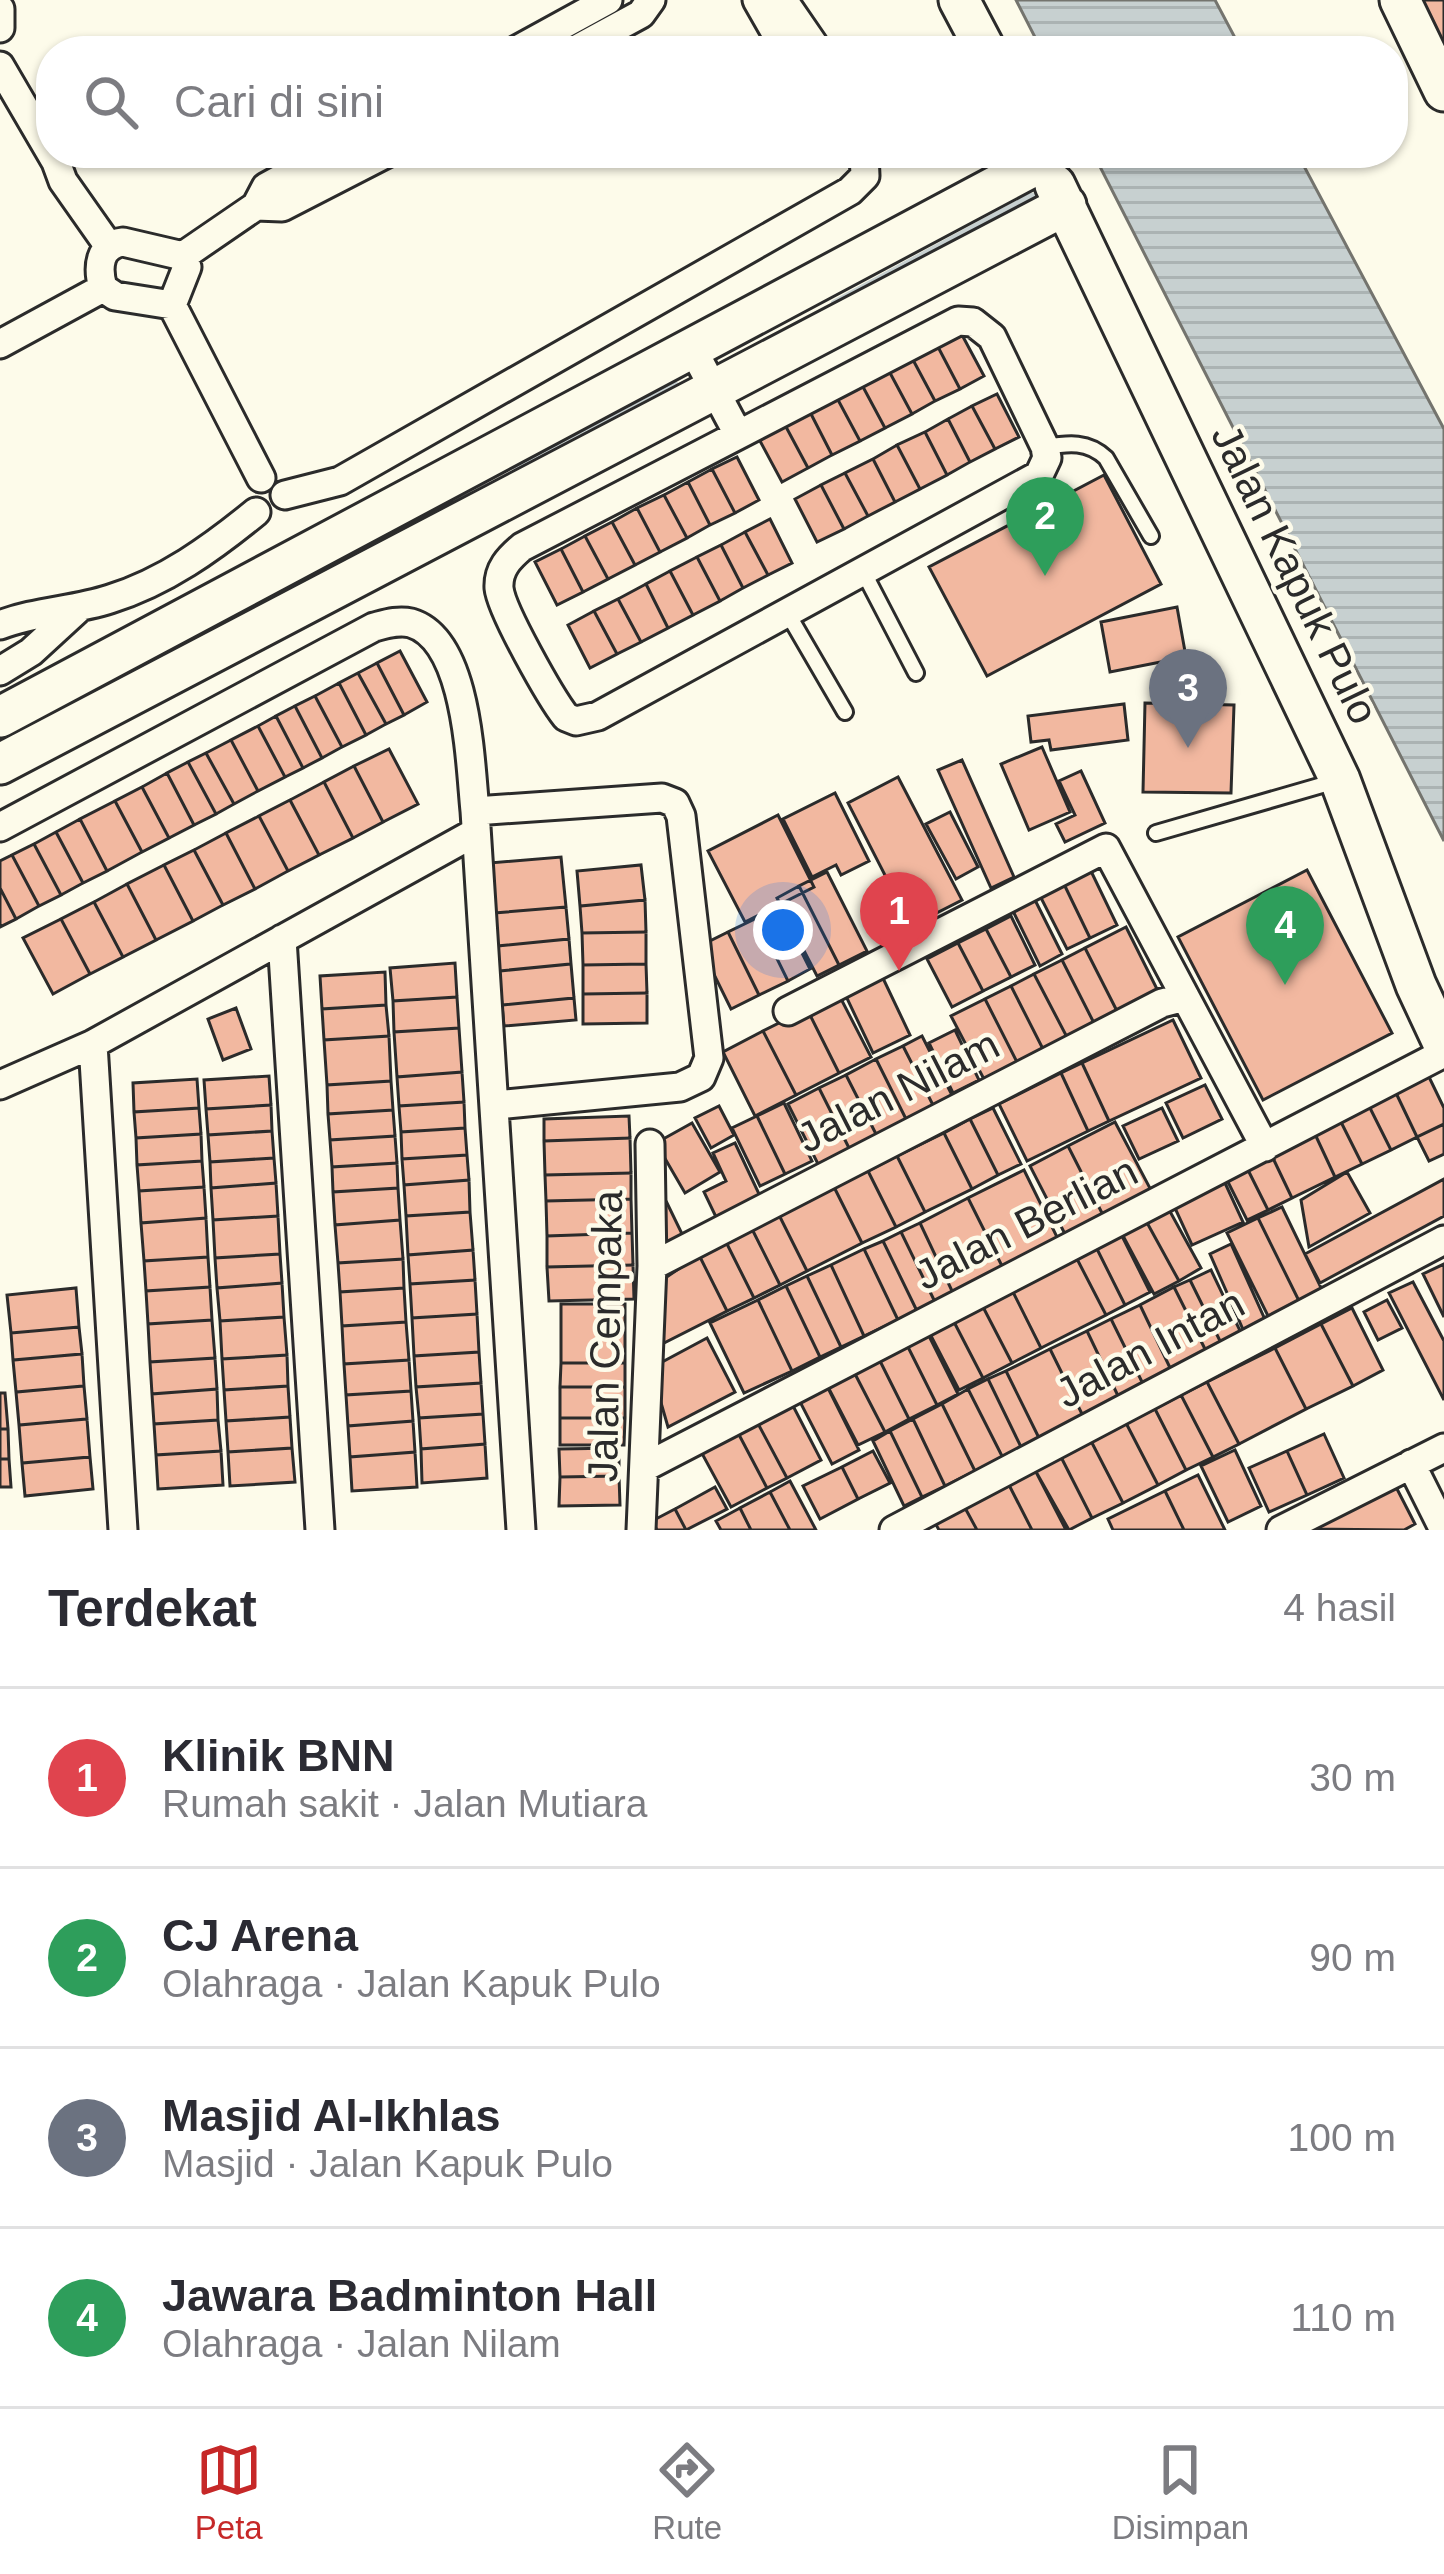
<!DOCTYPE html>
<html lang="id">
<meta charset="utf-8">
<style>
:root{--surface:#fff;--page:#f7f7f7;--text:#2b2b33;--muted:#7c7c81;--line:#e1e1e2;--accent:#c62828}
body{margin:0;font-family:Arial,sans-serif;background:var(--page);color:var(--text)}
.you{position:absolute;left:783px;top:930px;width:42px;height:42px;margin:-30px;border:9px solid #fff;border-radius:50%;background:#1a73e8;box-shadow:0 0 0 18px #1a73e833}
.badge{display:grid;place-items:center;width:78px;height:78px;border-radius:50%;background:var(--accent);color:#fff;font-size:39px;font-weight:700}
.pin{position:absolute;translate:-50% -99px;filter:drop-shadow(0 3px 6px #0008)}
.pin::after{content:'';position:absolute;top:63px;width:42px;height:36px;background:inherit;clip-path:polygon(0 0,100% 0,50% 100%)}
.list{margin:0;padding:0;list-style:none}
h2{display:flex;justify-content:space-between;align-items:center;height:156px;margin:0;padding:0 48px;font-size:51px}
h2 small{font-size:39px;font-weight:400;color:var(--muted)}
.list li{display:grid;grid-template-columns:78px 1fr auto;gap:36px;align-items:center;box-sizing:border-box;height:180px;padding:0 48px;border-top:3px solid var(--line)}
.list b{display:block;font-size:45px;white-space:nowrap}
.list p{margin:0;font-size:39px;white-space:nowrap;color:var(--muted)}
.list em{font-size:39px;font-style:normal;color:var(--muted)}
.icon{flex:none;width:66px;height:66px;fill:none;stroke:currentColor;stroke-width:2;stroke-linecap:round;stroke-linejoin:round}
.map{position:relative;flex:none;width:1444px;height:1530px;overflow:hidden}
.search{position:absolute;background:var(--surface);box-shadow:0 3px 9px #0004;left:36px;right:36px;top:36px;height:132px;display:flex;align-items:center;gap:30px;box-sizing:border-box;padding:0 42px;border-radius:48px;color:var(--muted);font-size:45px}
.sheet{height:876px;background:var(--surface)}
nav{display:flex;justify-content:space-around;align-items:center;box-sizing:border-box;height:168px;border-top:3px solid var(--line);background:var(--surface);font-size:33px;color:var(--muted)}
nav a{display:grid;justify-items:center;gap:6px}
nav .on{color:var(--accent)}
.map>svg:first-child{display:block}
.water{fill:url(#water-rules);stroke:#74746e;stroke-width:3}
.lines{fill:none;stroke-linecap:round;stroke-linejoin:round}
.stream{stroke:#c7d0d0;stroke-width:9}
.building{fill:#f2b8a0;stroke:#2b2b2b;stroke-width:3}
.lane-casing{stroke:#2b2b2b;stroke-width:20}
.street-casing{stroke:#2b2b2b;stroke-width:33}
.secondary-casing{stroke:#2b2b2b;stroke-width:45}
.lane{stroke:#fdfbea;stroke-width:14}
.street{stroke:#fdfbea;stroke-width:27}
.secondary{stroke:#fdfbea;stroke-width:39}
.labels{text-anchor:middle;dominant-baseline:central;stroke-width:9;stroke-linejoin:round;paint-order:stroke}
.street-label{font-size:42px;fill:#2b2b2b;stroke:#fdfbea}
</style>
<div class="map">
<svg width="1444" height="1530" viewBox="0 0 1444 1530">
<defs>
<pattern id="water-rules" width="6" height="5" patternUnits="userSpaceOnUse" patternTransform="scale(3)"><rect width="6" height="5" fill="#c7d0d0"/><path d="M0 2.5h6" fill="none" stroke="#abb3b3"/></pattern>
</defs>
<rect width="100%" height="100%" fill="#fdfbea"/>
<!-- water -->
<path class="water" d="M1016,0H1215L1242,51H1042Z
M1093,153H1297L1444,429V841Z"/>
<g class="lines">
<!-- stream -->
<path class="stream" d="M835,304L1032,197
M513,465L675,386
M0,740L133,668"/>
</g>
<!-- building -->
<path class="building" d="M1418,0H1444V63Z
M961,333L984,376L960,389L937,345Z
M937,345L960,389L935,401L912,358Z
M912,358L935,401L912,414L889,371Z
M889,371L912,414L885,428L862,385Z
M862,385L885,428L860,441L837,398Z
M997,394L1019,437L995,449L972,406Z
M837,398L860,441L832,455L810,412Z
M972,406L995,449L970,462L948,419Z
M810,412L832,455L808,468L785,425Z
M948,419L970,462L947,475L925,432Z
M785,425L808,468L782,482L759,439Z
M925,432L947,475L920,489L897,445Z
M897,445L920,489L895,502L873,459Z
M737,457L759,500L735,513L712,469Z
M873,459L895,502L868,516L845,473Z
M712,469L735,513L710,525L688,482Z
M845,473L868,516L844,529L821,485Z
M1104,475L1161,584L987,676L929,567Z
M688,482L710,525L687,538L664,495Z
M821,485L844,529L817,542L795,499Z
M664,495L687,538L660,552L637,508Z
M637,508L660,552L635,565L612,522Z
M770,519L792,563L768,575L745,532Z
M612,522L635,565L608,579L585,536Z
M745,532L768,575L743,588L721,545Z
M585,536L608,579L583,592L561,549Z
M721,545L743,588L720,601L697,557Z
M561,549L583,592L557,605L535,562Z
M697,557L720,601L693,615L670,571Z
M670,571L693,615L668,628L646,584Z
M646,584L668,628L641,642L618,599Z
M618,599L641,642L617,654L594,611Z
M1177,607L1186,657L1110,672L1101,622Z
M594,611L617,654L590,668L568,625Z
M400,651L427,702L404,715L377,663Z
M377,663L404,715L386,724L358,673Z
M358,673L386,724L366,735L339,683Z
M339,683L366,735L342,747L315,696Z
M315,696L342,747L322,758L295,706Z
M1145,703L1234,705L1231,793L1143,792Z
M1124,704L1128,740L1051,750L1049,740L1031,742L1028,716Z
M295,706L322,758L303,768L276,716Z
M276,716L303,768L285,777L258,726Z
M258,726L285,777L258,791L231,740Z
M231,740L258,791L234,804L206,753Z
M1042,747L1070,812L1029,830L1001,764Z
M389,749L418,804L383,822L354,766Z
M206,753L234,804L216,814L188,762Z
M962,760L1014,877L991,888L938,770Z
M188,762L216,814L194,825L167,773Z
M354,766L383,822L353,838L324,782Z
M1081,771L1105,823L1065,842L1056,824L1075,815L1059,781Z
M167,773L194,825L169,838L142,787Z
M898,777L962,900L911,926L848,803Z
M324,782L353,838L319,855L290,800Z
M142,787L169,838L142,852L115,801Z
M835,793L869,861L841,875L836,865L812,877L783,819Z
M290,800L319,855L288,871L259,816Z
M115,801L142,852L107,871L80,819Z
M950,812L978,867L956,879L926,824Z
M778,815L814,887L745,922L708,851Z
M259,816L288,871L255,889L226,833Z
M80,819L107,871L83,883L56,832Z
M56,832L83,883L61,895L34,844Z
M226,833L255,889L223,905L194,850Z
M34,844L61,895L39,906L12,855Z
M194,850L223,905L193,921L164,865Z
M12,855L39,906L16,919L0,888V861Z
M561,857L566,907L494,913L489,863Z
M164,865L193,921L156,940L127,884Z
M641,865L645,900L580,906L577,871Z
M1089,867L1117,925L1090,938L1062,880Z
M1307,870L1392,1033L1263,1100L1178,937Z
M827,872L867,951L839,965L799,886Z
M1062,880L1090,938L1067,949L1038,892Z
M127,884L156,940L123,957L94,902Z
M799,886L839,965L817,976L777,898Z
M0,888L16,919L0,927Z
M1032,894L1062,954L1040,966L1010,905Z
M645,900L646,932L582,933L580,906Z
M94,902L123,957L90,974L61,919Z
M566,907L569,939L497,946L494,913Z
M779,907L810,969L788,981L757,918Z
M1011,916L1035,965L1011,977L986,929Z
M757,918L788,981L759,995L728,932Z
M61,919L90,974L53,994L23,938Z
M1126,927L1160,995L1119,1015L1085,948Z
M986,929L1011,977L983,991L958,943Z
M646,932V964L583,965L582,933Z
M728,932L759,995L731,1009L700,946Z
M569,939L571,964L499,971L497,946Z
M958,943L983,991L952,1007L927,959Z
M1085,948L1119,1015L1096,1027L1062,960Z
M1062,960L1096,1027L1069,1041L1034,974Z
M455,963L457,997L393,1001L390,968Z
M571,964L574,998L502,1005L499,971Z
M646,964L647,993L583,994V965Z
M385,972L386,1005L322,1009L320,976Z
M881,974L910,1035L873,1053L844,992Z
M1034,974L1069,1041L1045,1053L1011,986Z
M1011,986L1045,1053L1019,1066L985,999Z
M647,993V1023L583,1024V994Z
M838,993L871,1057L839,1073L807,1009Z
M457,997L459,1028L394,1032L393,1001Z
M574,998L576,1020L504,1026L502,1005Z
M985,999L1019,1066L986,1083L951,1016Z
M386,1005L389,1036L324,1040L322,1009Z
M236,1008L251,1049L223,1060L208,1019Z
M807,1009L839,1073L796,1095L763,1031Z
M1173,1020L1201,1078L1109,1121L1082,1063Z
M459,1028L462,1072L397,1077L394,1032Z
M955,1030L979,1080L953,1093L929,1043Z
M763,1031L796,1095L755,1116L723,1052Z
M389,1036L391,1081L327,1085L324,1040Z
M922,1036L954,1099L935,1109L903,1046Z
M903,1046L935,1109L908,1123L876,1059Z
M876,1059L908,1123L878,1138L846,1075Z
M1082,1063L1109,1121L1088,1131L1061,1073Z
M462,1072L464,1102L399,1106L397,1077Z
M1061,1073L1088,1131L1027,1161L999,1104Z
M846,1075L878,1138L851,1152L819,1088Z
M269,1076L271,1105L206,1109L204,1080Z
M1429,1077L1444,1108V1124L1417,1137L1396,1093Z
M197,1079L199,1108L134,1112L133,1083Z
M391,1081L393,1110L328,1114L327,1085Z
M1205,1085L1222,1119L1183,1138L1166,1103Z
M819,1088L851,1152L820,1168L788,1104Z
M1396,1093L1417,1137L1391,1150L1369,1106Z
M464,1102L465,1128L401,1132L399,1106Z
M784,1103L812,1161L785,1174L757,1116Z
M271,1105L272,1131L208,1135L206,1109Z
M719,1106L734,1135L711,1148L695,1118Z
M1369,1106L1391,1150L1362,1164L1340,1120Z
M199,1108L201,1134L136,1138L134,1112Z
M993,1108L1021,1164L998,1175L970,1119Z
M1162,1108L1178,1141L1139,1159L1123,1126Z
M393,1110L395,1136L330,1140L328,1114Z
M629,1116L630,1138L544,1141V1119Z
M757,1116L785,1174L760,1186L732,1128Z
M970,1119L998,1175L972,1189L944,1133Z
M1340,1120L1362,1164L1335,1177L1314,1132Z
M1115,1122L1152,1192L1104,1217L1068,1146Z
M692,1123L720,1172L685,1193L656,1143Z
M1444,1124V1154L1429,1161L1417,1137Z
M465,1128L467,1155L402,1159L401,1132Z
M272,1131L274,1158L210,1162L208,1135Z
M1314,1132L1335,1177L1292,1198L1271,1154Z
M944,1133L972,1189L925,1212L897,1156Z
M201,1134L202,1161L137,1165L136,1138Z
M395,1136L397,1163L332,1167L330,1140Z
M630,1138L631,1173L545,1175L544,1141Z
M735,1143L760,1196L716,1217L704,1192L726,1181L713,1153Z
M1068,1146L1104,1217L1066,1236L1030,1166Z
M1271,1154L1292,1198L1268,1210L1246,1166Z
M467,1155L469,1180L404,1185L402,1159Z
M897,1156L925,1212L896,1227L868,1171Z
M274,1158L276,1183L211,1188L210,1162Z
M202,1161L204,1187L139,1191L137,1165Z
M397,1163L398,1188L333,1192L332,1167Z
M1246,1166L1268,1210L1247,1220L1225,1176Z
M1024,1170L1059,1241L1003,1268L968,1198Z
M868,1171L896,1227L862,1243L834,1187Z
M1347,1172L1370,1213L1309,1247L1301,1200Z
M631,1173V1199L546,1201L545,1175Z
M1444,1179V1216L1320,1283L1305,1254Z
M469,1180L470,1212L406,1216L404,1185Z
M276,1183L278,1216L213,1220L211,1188Z
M1225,1183L1243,1222L1192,1245L1174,1206Z
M204,1187L206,1218L141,1223L139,1191Z
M834,1187L862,1243L807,1271L779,1215Z
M398,1188L400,1220L335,1225L333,1192Z
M968,1198L1003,1268L953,1293L920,1223Z
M631,1199L632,1233L547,1236L546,1201Z
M667,1203L685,1240L658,1253L654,1218Z
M1167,1206L1201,1268L1179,1281L1145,1219Z
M1282,1207L1326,1298L1303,1309L1258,1218Z
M470,1212L473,1250L408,1255L406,1216Z
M779,1215L807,1271L780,1285L752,1229Z
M278,1216L280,1254L215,1258L213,1220Z
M206,1218L208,1257L144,1261L141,1223Z
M1258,1218L1303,1309L1272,1324L1227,1233Z
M1145,1219L1179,1281L1154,1294L1121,1232Z
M400,1220L403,1259L338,1263L335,1225Z
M920,1223L953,1293L935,1302L901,1232Z
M752,1229L780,1285L754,1298L726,1242Z
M901,1232L935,1302L917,1311L883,1241Z
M632,1233L633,1265L547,1267V1236Z
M1121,1234L1150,1292L1125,1305L1096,1247Z
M883,1241L917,1311L898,1320L864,1249Z
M726,1242L754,1298L727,1311L699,1255Z
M1231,1244L1267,1324L1245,1334L1210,1254Z
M1096,1247L1125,1305L1106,1315L1076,1257Z
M864,1249L898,1320L864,1336L831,1265Z
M473,1250L475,1280L410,1284L408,1255Z
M280,1254L282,1283L217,1288L215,1258Z
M699,1255L727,1311L662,1344L652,1287Z
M208,1257L210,1287L146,1291L144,1261Z
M1076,1257L1106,1315L1041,1348L1012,1290Z
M403,1259L404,1288L340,1292L338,1263Z
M1444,1264V1317L1423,1274Z
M633,1265L634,1299L549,1301L547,1267Z
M831,1265L864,1336L841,1347L807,1276Z
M1211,1270L1244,1339L1224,1349L1190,1280Z
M807,1276L841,1347L820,1357L786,1286Z
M475,1280L477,1314L412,1318L410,1284Z
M1190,1280L1224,1349L1209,1357L1174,1287Z
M1413,1282L1444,1341V1400L1389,1293Z
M282,1283L284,1317L220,1321L217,1288Z
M786,1286L820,1357L792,1371L758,1300Z
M210,1287L212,1320L148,1324L146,1291Z
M1174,1287L1209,1357L1173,1374L1140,1305Z
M76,1288L79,1327L11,1333L7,1295Z
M404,1288L406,1322L342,1326L340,1292Z
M1012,1290L1041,1348L1012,1363L982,1305Z
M758,1300L792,1371L744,1393L710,1323Z
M1387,1300L1402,1328L1378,1340L1364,1312Z
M561,1304H625V1363H561Z
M982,1305L1012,1363L983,1378L953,1320Z
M1140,1305L1173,1374L1145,1388L1111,1319Z
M1352,1308L1383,1370L1353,1386L1321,1324Z
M477,1314L479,1352L414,1356L412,1318Z
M284,1317L287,1355L222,1359L220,1321Z
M1111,1319L1145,1388L1120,1400L1087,1331Z
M212,1320L215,1358L150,1362L148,1324Z
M953,1320L983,1378L959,1390L929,1332Z
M406,1322L409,1360L344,1364L342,1326Z
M1321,1324L1353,1386L1306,1409L1275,1348Z
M79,1327L82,1354L13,1360L11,1333Z
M1087,1331L1120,1400L1084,1418L1050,1349Z
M928,1334L958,1394L937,1405L907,1345Z
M707,1338L735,1392L668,1427L651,1368Z
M907,1345L937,1405L909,1419L879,1359Z
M1275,1348L1306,1409L1239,1444L1207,1382Z
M1050,1349L1084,1418L1040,1440L1006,1371Z
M479,1352L481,1383L416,1387L414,1356Z
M82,1354L84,1386L16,1392L13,1360Z
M287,1355L288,1386L224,1390L222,1359Z
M215,1358L217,1389L152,1394L150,1362Z
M879,1359L909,1419L885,1432L854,1372Z
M409,1360L411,1391L346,1395L344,1364Z
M561,1363H625V1387H560Z
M1006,1371L1040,1440L1022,1449L988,1379Z
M854,1372L885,1432L858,1445L827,1385Z
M988,1379L1022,1449L1003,1458L968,1389Z
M825,1382L859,1450L832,1464L797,1396Z
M1207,1382L1239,1444L1213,1457L1181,1395Z
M481,1383L483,1414L419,1418L416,1387Z
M84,1386L87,1419L19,1425L16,1392Z
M288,1386L290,1417L226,1421L224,1390Z
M560,1387H625V1418H560Z
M217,1389L218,1420L154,1424L152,1394Z
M968,1389L1003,1458L975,1471L942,1404Z
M411,1391L413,1421L348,1426L346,1395Z
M0,1393H5L8,1429H0Z
M1181,1395L1213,1457L1186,1470L1155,1409Z
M790,1400L821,1460L787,1478L755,1418Z
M942,1404L975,1471L945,1486L913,1419Z
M1155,1409L1186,1470L1158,1485L1126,1423Z
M483,1414L485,1444L421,1449L419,1418Z
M290,1417L292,1448L228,1452L226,1421Z
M560,1418H625L624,1445H560Z
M755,1418L787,1478L767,1488L736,1429Z
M87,1419L90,1457L22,1463L19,1425Z
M913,1419L945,1486L922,1497L890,1431Z
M218,1420L221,1451L156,1455L154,1424Z
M413,1421L415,1452L350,1457L348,1426Z
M1126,1423L1158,1485L1123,1503L1091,1441Z
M0,1429H8L9,1459H0Z
M736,1429L767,1488L731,1507L699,1448Z
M890,1431L922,1497L904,1506L873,1441Z
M1324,1434L1344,1478L1307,1495L1287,1451Z
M1091,1441L1123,1503L1092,1518L1061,1457Z
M485,1444L487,1478L422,1483L421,1449Z
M292,1448L295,1482L230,1486L228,1452Z
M619,1448V1476L560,1477L559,1449Z
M1235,1450L1261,1506L1228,1522L1201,1466Z
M221,1451L223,1485L158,1489L156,1455Z
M873,1451L890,1483L858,1499L842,1467Z
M1287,1451L1307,1495L1269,1512L1249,1468Z
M415,1452L417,1487L352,1491L350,1457Z
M90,1457L93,1489L25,1496L22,1463Z
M1061,1457L1092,1518L1069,1530L1035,1470Z
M0,1459H9L11,1487H0Z
M842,1467L858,1499L820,1519L803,1486Z
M1035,1470L1066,1530H1032L1008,1483Z
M1198,1475L1225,1530H1184L1165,1491Z
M619,1476L620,1505L559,1506L560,1477Z
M790,1481L816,1530H790L770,1492Z
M1008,1483L1032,1530H977L964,1506Z
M1395,1485L1415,1524L1404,1530L1308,1529Z
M715,1487L727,1509L686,1530L675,1509Z
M1165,1491L1184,1530H1113L1108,1519Z
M770,1492L790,1530H751L740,1508Z
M964,1506L977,1530H939L934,1521Z
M740,1508L751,1530H721L716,1521Z
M675,1509L686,1530H657L652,1521Z"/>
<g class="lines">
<defs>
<path id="lane" d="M1045,447C1069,443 1088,441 1106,458L1151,536
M864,573L916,673
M788,614L845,712
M1156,833L1336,781"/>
<path id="street" d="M757,0L786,51
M783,0L818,51
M0,28V9
M515,51L608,0
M573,51L641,14L651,0
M0,66L56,162L63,181L108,245
M256,206L282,207L387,153
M123,242L183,256L187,267L172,305L115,296L103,288C97,267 99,245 123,242Z
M183,256L256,206L266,187L328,153
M172,305L261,478
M958,321L973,322L992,337L1045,447L1047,458L1039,475L598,716L576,721L566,717C551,698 501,610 499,588C498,569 509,558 522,547Z
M0,344L103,288
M691,346L738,434
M285,495L340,481L850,191L865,176L864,153
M0,625C36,611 73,611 110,599C165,582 212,548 256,512
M0,671L31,652L80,607
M475,811L662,798L675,803L681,816L709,1058L701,1077L680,1087L496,1105
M0,827L374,627C386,624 398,620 411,623C468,640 470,763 475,811L521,1530
M282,939L320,1530
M788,1011L1106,848L1265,1147
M93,1044L123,1530
M0,1085L93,1044L476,832
M652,1266L1162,1003L1185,997
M1411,1464L1444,1530
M645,1467L1444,1053
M641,1530L652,1266L650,1144
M894,1530L1444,1240
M1281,1530L1444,1448"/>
<path id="secondary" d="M959,0L986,51
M1400,0L1444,91
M1055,185L1340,780L1416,985L1444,1045
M0,717L1043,161
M0,764L1066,205"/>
</defs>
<!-- lane casing -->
<use href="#lane" class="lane-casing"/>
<!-- street casing -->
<use href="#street" class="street-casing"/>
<!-- secondary casing -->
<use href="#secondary" class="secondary-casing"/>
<!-- lane -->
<use href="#lane" class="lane"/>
<!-- street -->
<use href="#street" class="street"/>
<!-- secondary -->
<use href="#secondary" class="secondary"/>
</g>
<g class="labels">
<!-- street labels -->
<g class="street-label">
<text transform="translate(1295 574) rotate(64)">Jalan Kapuk Pulo</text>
<text transform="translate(898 1091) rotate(-27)">Jalan Nilam</text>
<text transform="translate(1026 1223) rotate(-27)">Jalan Berlian</text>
<text transform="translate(605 1336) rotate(-89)">Jalan Cempaka</text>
<text transform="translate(1150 1348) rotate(-28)">Jalan Intan</text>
</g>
</g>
</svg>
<div class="you"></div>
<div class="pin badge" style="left:899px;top:971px;background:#e0444e">1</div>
<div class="pin badge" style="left:1045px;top:576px;background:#2e9e5b">2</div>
<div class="pin badge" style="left:1188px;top:748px;background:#6b7280">3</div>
<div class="pin badge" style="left:1285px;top:985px;background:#2e9e5b">4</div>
<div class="search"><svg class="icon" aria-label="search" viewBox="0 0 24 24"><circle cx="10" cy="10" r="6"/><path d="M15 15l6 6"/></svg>Cari di sini</div>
</div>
<section class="sheet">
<h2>Terdekat<small>4 hasil</small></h2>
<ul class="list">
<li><span class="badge" style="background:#e0444e">1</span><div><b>Klinik BNN</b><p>Rumah sakit · Jalan Mutiara</p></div><em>30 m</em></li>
<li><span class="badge" style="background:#2e9e5b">2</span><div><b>CJ Arena</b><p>Olahraga · Jalan Kapuk Pulo</p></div><em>90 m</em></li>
<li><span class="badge" style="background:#6b7280">3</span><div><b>Masjid Al-Ikhlas</b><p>Masjid · Jalan Kapuk Pulo</p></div><em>100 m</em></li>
<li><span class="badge" style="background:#2e9e5b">4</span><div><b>Jawara Badminton Hall</b><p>Olahraga · Jalan Nilam</p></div><em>110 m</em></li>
</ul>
</section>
<nav>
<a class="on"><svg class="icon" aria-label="map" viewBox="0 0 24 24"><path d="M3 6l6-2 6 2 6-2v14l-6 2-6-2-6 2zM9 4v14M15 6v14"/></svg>Peta</a>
<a><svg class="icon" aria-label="directions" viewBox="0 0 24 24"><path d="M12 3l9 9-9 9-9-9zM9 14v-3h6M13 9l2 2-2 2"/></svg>Rute</a>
<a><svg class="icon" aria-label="saved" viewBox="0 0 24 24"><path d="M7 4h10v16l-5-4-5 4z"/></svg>Disimpan</a>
</nav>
